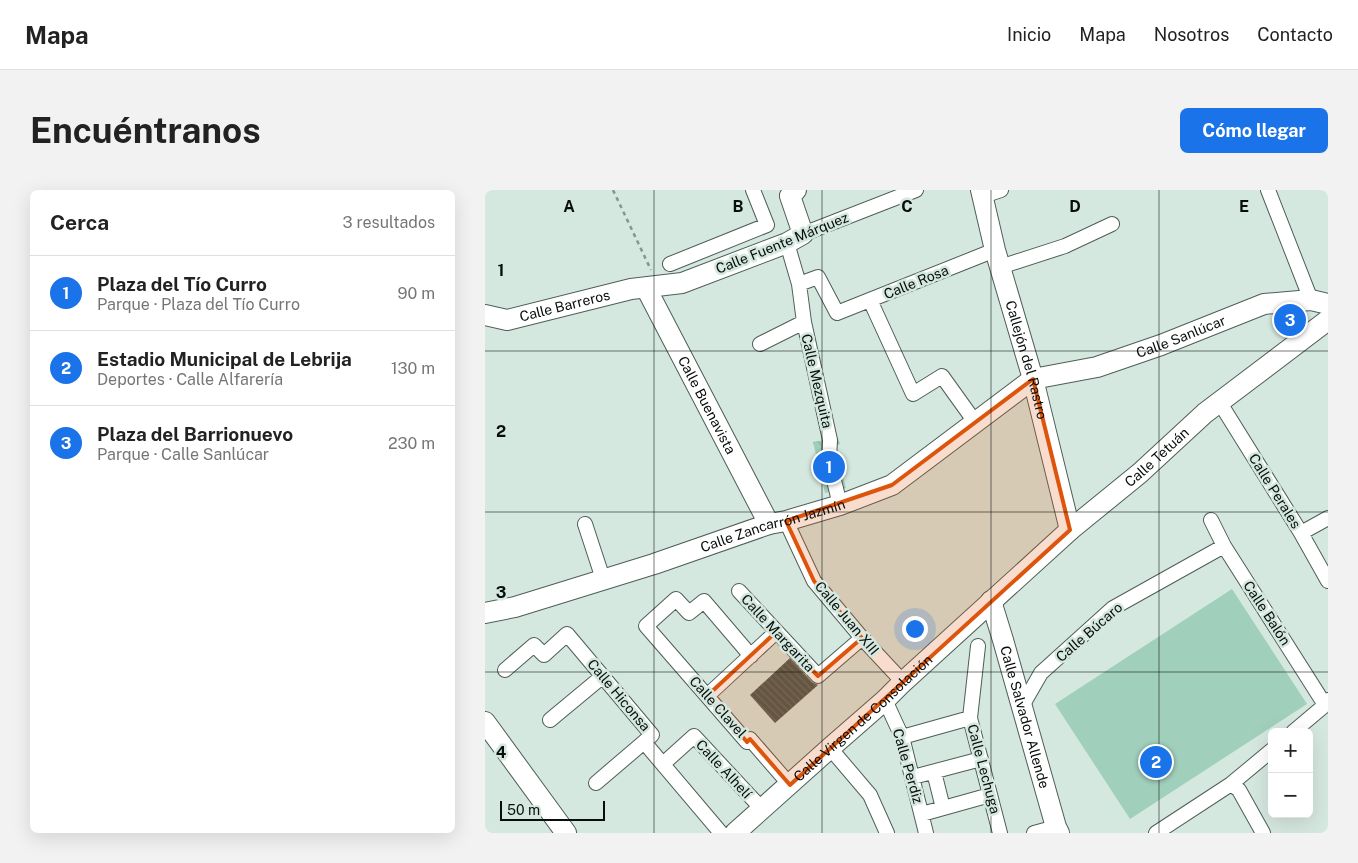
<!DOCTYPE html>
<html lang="es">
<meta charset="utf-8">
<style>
:root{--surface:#fff;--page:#f2f2f2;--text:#222;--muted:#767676;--line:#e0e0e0;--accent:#1a73e8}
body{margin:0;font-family:"Public Sans",sans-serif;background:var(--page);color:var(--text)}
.controls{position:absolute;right:15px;bottom:15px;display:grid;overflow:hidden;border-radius:8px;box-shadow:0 5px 20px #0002}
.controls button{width:45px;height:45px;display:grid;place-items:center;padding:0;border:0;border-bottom:1px solid var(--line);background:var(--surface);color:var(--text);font:25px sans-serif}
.scale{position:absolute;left:15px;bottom:12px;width:105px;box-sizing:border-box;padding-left:5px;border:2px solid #080e0b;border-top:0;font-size:14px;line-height:18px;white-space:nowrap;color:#080e0b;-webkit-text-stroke:4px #d5e8e0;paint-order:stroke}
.you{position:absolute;left:429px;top:438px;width:18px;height:18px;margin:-12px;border:4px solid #fff;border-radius:50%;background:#1a73e8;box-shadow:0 0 0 8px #1a73e833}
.badge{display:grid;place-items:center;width:32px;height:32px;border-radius:50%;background:var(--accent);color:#fff;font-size:16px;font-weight:700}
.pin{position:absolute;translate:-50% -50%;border:2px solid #fff;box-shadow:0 1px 5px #0006}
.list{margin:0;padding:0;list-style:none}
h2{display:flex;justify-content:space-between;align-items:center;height:65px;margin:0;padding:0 20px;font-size:21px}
h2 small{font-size:16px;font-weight:400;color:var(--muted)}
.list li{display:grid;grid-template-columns:32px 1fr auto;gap:15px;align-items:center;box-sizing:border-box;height:75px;padding:0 20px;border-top:1px solid var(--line)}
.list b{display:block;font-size:19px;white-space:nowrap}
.list p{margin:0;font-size:16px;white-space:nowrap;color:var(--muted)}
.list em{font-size:16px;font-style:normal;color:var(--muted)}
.map{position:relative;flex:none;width:843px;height:643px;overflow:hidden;border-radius:8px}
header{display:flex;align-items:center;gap:30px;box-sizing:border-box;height:70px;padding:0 25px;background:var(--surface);border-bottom:1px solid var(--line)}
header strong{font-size:24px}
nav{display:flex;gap:28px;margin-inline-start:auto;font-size:18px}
.intro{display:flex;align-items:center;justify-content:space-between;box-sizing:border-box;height:120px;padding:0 30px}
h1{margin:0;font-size:35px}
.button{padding:12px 22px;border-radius:8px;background:var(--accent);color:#fff;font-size:18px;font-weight:700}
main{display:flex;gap:30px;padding:0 30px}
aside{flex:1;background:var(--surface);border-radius:8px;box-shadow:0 5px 20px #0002}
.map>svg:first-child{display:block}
.park{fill:url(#park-crowns)}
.pitch{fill:#a0cfbc}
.building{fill:url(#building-back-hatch)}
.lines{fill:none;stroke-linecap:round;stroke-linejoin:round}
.street-casing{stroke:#4e5e57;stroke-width:16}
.secondary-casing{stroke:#4e5e57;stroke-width:22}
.path{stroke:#87958f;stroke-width:2.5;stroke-dasharray:4 4;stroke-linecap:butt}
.street{stroke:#fff;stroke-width:14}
.secondary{stroke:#fff;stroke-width:20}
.marked{fill:#dd550c;fill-opacity:0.2;stroke:#dd550c;stroke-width:4;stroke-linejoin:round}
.grid{fill:none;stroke:#080e0b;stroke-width:1;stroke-opacity:0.55}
.labels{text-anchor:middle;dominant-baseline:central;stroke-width:5;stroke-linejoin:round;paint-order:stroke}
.street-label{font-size:14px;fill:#080e0b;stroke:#d5e8e0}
.grid-label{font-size:16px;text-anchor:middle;font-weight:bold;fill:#080e0b;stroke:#d5e8e0;stroke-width:5;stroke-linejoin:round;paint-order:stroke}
</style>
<header>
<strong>Mapa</strong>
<nav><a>Inicio</a><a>Mapa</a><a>Nosotros</a><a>Contacto</a></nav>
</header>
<div class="intro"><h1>Encuéntranos</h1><a class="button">Cómo llegar</a></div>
<main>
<aside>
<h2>Cerca<small>3 resultados</small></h2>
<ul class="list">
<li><span class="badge">1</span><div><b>Plaza del Tío Curro</b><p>Parque · Plaza del Tío Curro</p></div><em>90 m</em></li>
<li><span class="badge">2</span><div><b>Estadio Municipal de Lebrija</b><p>Deportes · Calle Alfarería</p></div><em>130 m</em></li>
<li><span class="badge">3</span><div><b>Plaza del Barrionuevo</b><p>Parque · Calle Sanlúcar</p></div><em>230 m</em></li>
</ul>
</aside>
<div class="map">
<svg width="843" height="643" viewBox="0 0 843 643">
<defs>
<pattern id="park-crowns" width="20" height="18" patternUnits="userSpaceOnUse" patternTransform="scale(1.25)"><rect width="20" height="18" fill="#a0cfbc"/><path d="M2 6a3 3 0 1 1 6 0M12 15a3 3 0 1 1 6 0" fill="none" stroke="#88b1a0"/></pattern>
<pattern id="building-back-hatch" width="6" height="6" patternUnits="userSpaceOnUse" patternTransform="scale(1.25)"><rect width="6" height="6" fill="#485751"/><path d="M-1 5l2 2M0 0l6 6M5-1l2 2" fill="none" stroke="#5e6a65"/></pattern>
</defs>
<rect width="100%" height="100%" fill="#d5e8e0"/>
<!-- park -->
<path class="park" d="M809,119L816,133L800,141L793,127Z
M353,248L355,254L350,256L361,298L340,303L328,252Z"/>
<!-- pitch -->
<path class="pitch" d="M747,399L822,514L645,629L570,514Z"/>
<!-- building -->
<path class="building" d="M305,468L327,492L333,495L290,533L265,505Z"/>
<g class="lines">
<defs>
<path id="street" d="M783,0L826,110
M498,6L516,0
M318,44L431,0
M302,53L314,94L319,132L345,250L344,270L355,315
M185,74L282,35L268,0
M515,77L580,56L627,34
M314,94L333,87L352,123L510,60
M385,110L428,204L457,186L490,232
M275,154L319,132
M735,213L816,343L843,391
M726,330L739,356L840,515
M301,331L329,391L377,448L418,492
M100,334L118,389
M816,343L843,328
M254,401L333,486L377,448
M493,456L485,528L515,643
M266,466L219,411L204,423L191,409L161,436L262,552L265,549L305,595
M20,480L49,455L59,465L82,444L167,545L159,552L236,643
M222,506L291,442
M400,510L417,547L441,643
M537,516L556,483L628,418L739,356
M65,530L118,486
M808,542L840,515L843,510
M417,547L485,528
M345,558L385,605L402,643
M178,574L209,546L277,619
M449,582L458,618
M428,587L496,569
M111,593L159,552
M746,594L754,600L778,643
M437,624L505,605
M549,643L571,637
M671,643L746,594L787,560"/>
<g id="secondary">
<path id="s1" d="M496,0L510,60L548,189L585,340"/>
<path id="s2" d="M161,98L284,334"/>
<path id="s3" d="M0,125L22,130L146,99L197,93L302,53L318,44L305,6L311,0"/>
<path id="s4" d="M506,411L518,450L571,637L574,643"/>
<path id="s5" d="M0,423L30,417L169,374L284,334L301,331L355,315L407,295L548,189L612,177L676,155L779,114L826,110L843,114"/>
<path d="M0,532L81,643"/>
<path id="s6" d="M250,643L345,558L400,510L418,492L585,340L655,283L720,223L843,130"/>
</g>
</defs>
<!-- street casing -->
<use href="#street" class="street-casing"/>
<!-- secondary casing -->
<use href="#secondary" class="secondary-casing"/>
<!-- path -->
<path class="path" d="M128,0L166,80"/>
<!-- street -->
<use href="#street" class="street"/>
<!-- secondary -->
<use href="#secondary" class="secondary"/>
</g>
<!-- marked area -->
<path class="marked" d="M548,189L585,340L305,595L265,549L262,552L222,506L291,442L333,486L377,448L329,391L301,331L407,295Z"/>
<!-- grid -->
<path class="grid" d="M169,0V643M337,0V643M506,0V643M674,0V643M0,161H843M0,322H843M0,482H843"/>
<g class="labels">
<!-- street labels -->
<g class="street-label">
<text transform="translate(297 53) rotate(-22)">Calle Fuente Márquez</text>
<text transform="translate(431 92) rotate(-22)">Calle Rosa</text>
<text stroke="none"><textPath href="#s3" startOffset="82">Calle Barreros</textPath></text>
<text stroke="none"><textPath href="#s5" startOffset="758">Calle Sanlúcar</textPath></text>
<text stroke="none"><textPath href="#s1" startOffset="176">Callejón del Rastro</textPath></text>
<text transform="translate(332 191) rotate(77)">Calle Mezquita</text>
<text stroke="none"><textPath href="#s2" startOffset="132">Calle Buenavista</textPath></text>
<text stroke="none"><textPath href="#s6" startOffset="565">Calle Tetuán</textPath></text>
<text transform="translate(790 301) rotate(58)">Calle Perales</text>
<text stroke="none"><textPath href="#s5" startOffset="301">Calle Zancarrón Jazmín</textPath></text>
<text transform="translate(782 423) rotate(57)">Calle Balón</text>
<text transform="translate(362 428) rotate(50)">Calle Juan XIII</text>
<text transform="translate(604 442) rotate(-41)">Calle Búcaro</text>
<text transform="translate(293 443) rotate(47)">Calle Margarita</text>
<text transform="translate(134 505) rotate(50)">Calle Hiconsa</text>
<text transform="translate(233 517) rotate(48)">Calle Clavel</text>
<text stroke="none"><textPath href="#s4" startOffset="121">Calle Salvador Allende</textPath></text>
<text stroke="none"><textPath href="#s6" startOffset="172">Calle Virgen de Consolación</textPath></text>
<text transform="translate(423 576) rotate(74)">Calle Perdiz</text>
<text transform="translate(239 579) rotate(47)">Calle Alhelí</text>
<text transform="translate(499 579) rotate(75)">Calle Lechuga</text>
</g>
</g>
<g class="grid-label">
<text x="84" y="22">A</text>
<text x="253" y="22">B</text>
<text x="422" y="22">C</text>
<text x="590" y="22">D</text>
<text x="759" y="22">E</text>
<text x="16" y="86">1</text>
<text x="16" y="247">2</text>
<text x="16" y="408">3</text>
<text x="16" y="568">4</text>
</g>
</svg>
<div class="controls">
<button>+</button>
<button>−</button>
</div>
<div class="scale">50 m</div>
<div class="you"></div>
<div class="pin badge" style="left:344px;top:277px">1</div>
<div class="pin badge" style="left:671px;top:572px">2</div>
<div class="pin badge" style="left:805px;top:130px">3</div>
</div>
</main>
